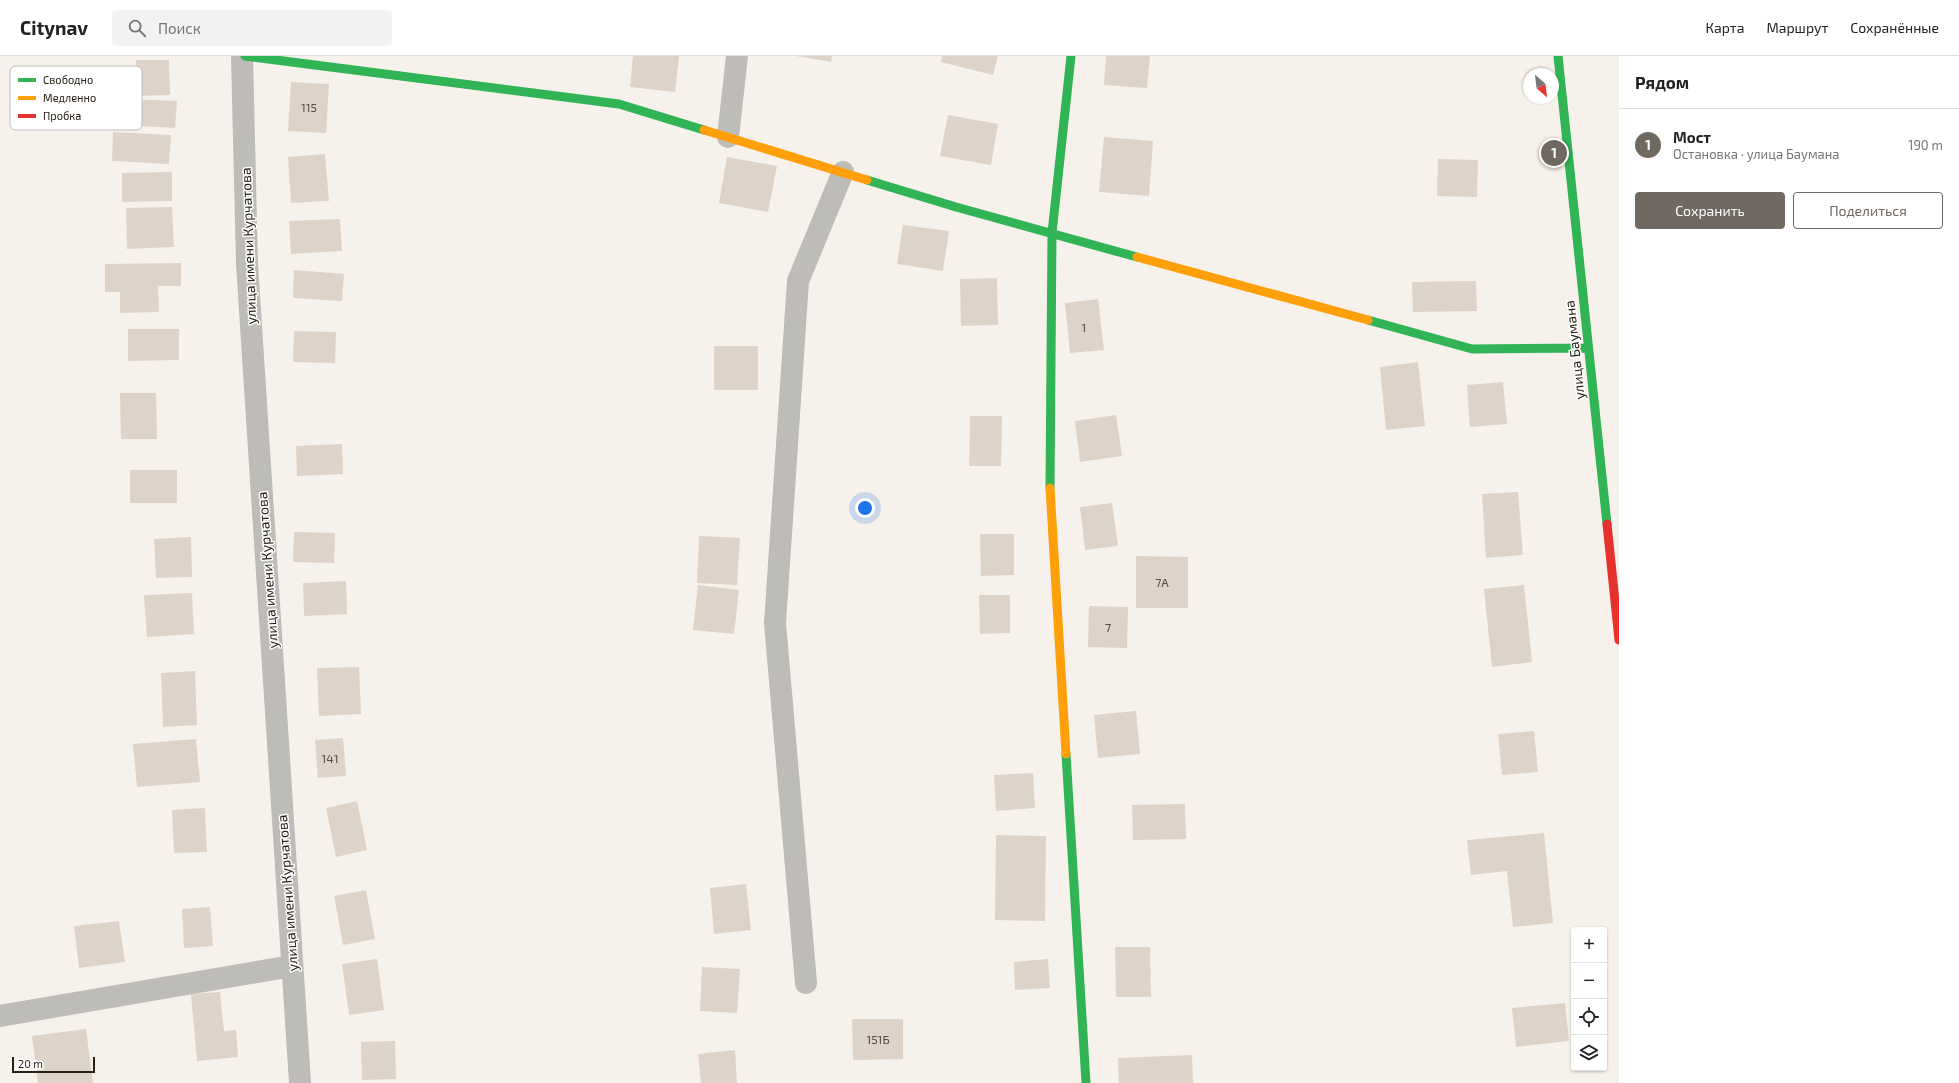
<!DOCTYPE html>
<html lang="ru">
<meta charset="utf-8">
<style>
:root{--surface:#fff;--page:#f2f2f2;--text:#222;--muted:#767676;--line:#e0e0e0;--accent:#706962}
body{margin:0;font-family:"Exo 2",sans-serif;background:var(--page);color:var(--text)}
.controls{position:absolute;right:12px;bottom:12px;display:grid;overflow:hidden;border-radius:4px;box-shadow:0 1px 3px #0004}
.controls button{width:36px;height:36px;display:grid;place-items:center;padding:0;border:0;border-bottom:1px solid var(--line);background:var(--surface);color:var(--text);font:20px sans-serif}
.compass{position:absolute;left:1523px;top:12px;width:36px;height:36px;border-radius:50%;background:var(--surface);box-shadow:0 1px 3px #0004;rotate:152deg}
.scale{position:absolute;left:12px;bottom:10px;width:83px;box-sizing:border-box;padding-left:4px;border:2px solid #272018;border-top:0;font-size:11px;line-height:14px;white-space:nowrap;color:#272018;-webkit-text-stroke:3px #fff;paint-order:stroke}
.you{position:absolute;left:865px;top:452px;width:14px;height:14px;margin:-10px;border:3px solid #fff;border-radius:50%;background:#1a73e8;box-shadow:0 0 0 6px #1a73e833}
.badge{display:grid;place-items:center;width:26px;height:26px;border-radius:50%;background:var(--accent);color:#fff;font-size:13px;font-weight:700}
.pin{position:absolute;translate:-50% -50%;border:2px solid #fff;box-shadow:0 1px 4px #0006}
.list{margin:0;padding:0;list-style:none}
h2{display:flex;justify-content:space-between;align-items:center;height:52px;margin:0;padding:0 16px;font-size:17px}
h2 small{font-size:13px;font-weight:400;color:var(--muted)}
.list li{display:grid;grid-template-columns:26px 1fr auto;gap:12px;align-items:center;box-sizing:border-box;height:72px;padding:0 16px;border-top:1px solid var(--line)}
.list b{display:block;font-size:15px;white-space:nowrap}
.list p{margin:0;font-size:13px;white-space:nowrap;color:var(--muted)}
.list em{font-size:13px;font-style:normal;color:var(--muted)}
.actions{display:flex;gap:8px;padding:12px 16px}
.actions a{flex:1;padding:9px 0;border:1px solid var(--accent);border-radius:4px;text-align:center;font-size:14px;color:var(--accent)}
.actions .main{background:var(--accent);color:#fff}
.icon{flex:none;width:22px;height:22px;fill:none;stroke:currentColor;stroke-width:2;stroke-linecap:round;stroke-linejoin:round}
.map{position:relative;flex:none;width:1619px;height:1027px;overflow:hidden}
header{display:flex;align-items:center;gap:24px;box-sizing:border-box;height:56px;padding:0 20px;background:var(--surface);border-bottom:1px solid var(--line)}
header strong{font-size:19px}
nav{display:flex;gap:22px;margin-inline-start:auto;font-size:14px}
.search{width:280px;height:36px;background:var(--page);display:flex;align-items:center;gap:10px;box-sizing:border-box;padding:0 14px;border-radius:4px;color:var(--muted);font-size:15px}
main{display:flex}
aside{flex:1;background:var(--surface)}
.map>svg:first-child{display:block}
.building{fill:#ded3c8}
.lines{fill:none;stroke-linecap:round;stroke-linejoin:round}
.street{stroke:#bebcb9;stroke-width:22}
.fast{stroke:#30b455;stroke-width:9}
.slow{stroke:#ff9f0a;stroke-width:9}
.jam{stroke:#e5322d;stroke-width:9}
.labels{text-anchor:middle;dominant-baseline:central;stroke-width:3;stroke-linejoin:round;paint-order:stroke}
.number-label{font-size:12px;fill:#554d44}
.street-label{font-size:14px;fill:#272018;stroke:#fff}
.key{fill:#fff;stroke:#bebcba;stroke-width:1}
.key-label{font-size:11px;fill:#272018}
</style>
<header>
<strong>Citynav</strong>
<div class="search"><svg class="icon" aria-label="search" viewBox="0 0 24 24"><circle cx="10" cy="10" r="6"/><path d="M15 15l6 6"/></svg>Поиск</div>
<nav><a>Карта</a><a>Маршрут</a><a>Сохранённые</a></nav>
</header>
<main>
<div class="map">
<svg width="1619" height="1027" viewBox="0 0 1619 1027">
<rect width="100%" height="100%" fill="#f7f1eb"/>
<!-- building -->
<path class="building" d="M633,0H679L675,36L630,31Z
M796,0H832L831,6Z
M942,0H998L993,19L941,6Z
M1106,0H1150L1147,32L1104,29Z
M136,4H169L170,39L137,40Z
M291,26L329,28L326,77L288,75Z
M127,43L177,45L175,72L125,69Z
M948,59L998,68L991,109L940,100Z
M113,76L171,79L169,108L112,105Z
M1104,81L1153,85L1149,140L1099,136Z
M325,98L329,145L291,147L288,101Z
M727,101L777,110L768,156L719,147Z
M1438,103L1478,104L1477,141L1437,140Z
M172,116V145L122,146V117Z
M172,151L174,191L127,193L126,152Z
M340,163L342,195L291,198L289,165Z
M903,169L949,175L943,215L897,208Z
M181,207V230H158L159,256L120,257V236H105V208Z
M294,214L344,218L342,245L293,242Z
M997,222L998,269L961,270L960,223Z
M1476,225L1477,255L1413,256L1412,226Z
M1098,243L1104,294L1070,297L1065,247Z
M128,273H179V304L128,305Z
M294,275L336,276L335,307L293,306Z
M714,290H758V334H714Z
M1418,306L1425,370L1386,374L1380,311Z
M1503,326L1507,368L1470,371L1467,329Z
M120,337H156L157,383H121Z
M1116,359L1122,400L1080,406L1075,365Z
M970,360H1002L1001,410H969Z
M342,388L343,418L297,420L296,390Z
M130,414H177V447H130Z
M1518,436L1523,499L1486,502L1482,438Z
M1112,447L1118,490L1085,494L1080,451Z
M294,476L335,477L334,507L293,506Z
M980,478H1014V519L981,520Z
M699,480L740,482L737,529L697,527Z
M191,481L192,521L156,522L154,483Z
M1136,500L1188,501V552H1136Z
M346,525L347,558L304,560L303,527Z
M698,529L739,534L734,578L693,574Z
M1524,529L1532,606L1492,611L1484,533Z
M192,537L194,578L147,581L144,539Z
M979,539H1010V577L980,578Z
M1089,550L1128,551L1127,592L1088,591Z
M359,611L361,658L319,660L317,612Z
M195,615L197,669L163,671L161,617Z
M1136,655L1140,698L1098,702L1094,659Z
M1534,675L1538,716L1502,719L1498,678Z
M343,682L346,720L318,722L315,684Z
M196,683L200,726L137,731L133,688Z
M1033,717L1035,752L996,755L994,719Z
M357,745L367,794L336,801L326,752Z
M1185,748L1186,783L1133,784L1132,749Z
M205,752L207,796L174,797L172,754Z
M1544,777L1553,867L1513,871L1507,815L1471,819L1467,784Z
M996,779L1046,780L1045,865L995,864Z
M746,828L751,874L714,878L710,832Z
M366,834L375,883L343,889L334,840Z
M210,851L213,890L184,892L182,853Z
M119,865L125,906L79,912L74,870Z
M1115,891H1150L1151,941H1116Z
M377,903L384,954L349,959L342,908Z
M1048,903L1050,932L1015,934L1014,906Z
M702,911L740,913L737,957L700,955Z
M220,936L224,975L236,974L238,1001L197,1005L191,938Z
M1565,947L1569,985L1516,991L1512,952Z
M852,963H903V1003L853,1004Z
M86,973L93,1027H38L32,980Z
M395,985L396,1023L362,1024L361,986Z
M735,994L737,1027H701L698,998Z
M1192,999L1193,1027H1119L1118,1002Z"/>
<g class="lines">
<!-- street -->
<path class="street" d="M242,0L247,208L300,1027
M728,81L737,0
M806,927L775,567L798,225L843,116
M0,960L292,910"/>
<!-- fast -->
<path class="fast" d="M245,0L619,48L704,74
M1558,0L1607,468
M867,124L956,151L1137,201
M1368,264L1472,293L1587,292
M1050,432L1052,177L1071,0
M1066,698L1086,1027"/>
<!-- slow -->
<path class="slow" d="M704,74L867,124
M1137,201L1368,264
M1050,432L1066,698"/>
<!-- jam -->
<path class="jam" d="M1607,468L1619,584"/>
</g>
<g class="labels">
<!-- number labels -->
<g class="number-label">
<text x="309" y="51">115</text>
<text x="1084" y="271">1</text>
<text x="1162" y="526">7А</text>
<text x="1108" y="571">7</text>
<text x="330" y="702">141</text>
<text x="878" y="983">151Б</text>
</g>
<!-- street labels -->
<g class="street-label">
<text transform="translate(248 190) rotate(-92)">улица имени Курчатова</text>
<text transform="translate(1574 294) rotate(-96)">улица Баумана</text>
<text transform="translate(267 514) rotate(-94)">улица имени Курчатова</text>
<text transform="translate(287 837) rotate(-94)">улица имени Курчатова</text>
</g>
</g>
<!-- legend -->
<rect x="10" y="10" width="132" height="64" rx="6" class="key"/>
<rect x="18" y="22" width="18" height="4" fill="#30b455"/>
<rect x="18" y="40" width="18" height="4" fill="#ff9f0a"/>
<rect x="18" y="58" width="18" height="4" fill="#e5322d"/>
<g class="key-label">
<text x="43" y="28">Свободно</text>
<text x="43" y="46">Медленно</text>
<text x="43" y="64">Пробка</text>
</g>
</svg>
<div class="controls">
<button>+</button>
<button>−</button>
<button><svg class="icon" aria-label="locate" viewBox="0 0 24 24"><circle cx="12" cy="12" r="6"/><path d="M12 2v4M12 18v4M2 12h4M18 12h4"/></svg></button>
<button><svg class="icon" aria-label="layers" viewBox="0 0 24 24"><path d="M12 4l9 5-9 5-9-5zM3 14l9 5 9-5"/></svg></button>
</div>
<svg class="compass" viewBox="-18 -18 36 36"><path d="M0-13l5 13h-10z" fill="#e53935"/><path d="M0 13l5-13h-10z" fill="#767676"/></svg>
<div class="scale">20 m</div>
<div class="you"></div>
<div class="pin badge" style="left:1554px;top:97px">1</div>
</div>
<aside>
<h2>Рядом<small></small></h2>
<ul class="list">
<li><span class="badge">1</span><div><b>Мост</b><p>Остановка · улица Баумана</p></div><em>190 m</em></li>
</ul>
<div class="actions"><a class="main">Сохранить</a><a>Поделиться</a></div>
</aside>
</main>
